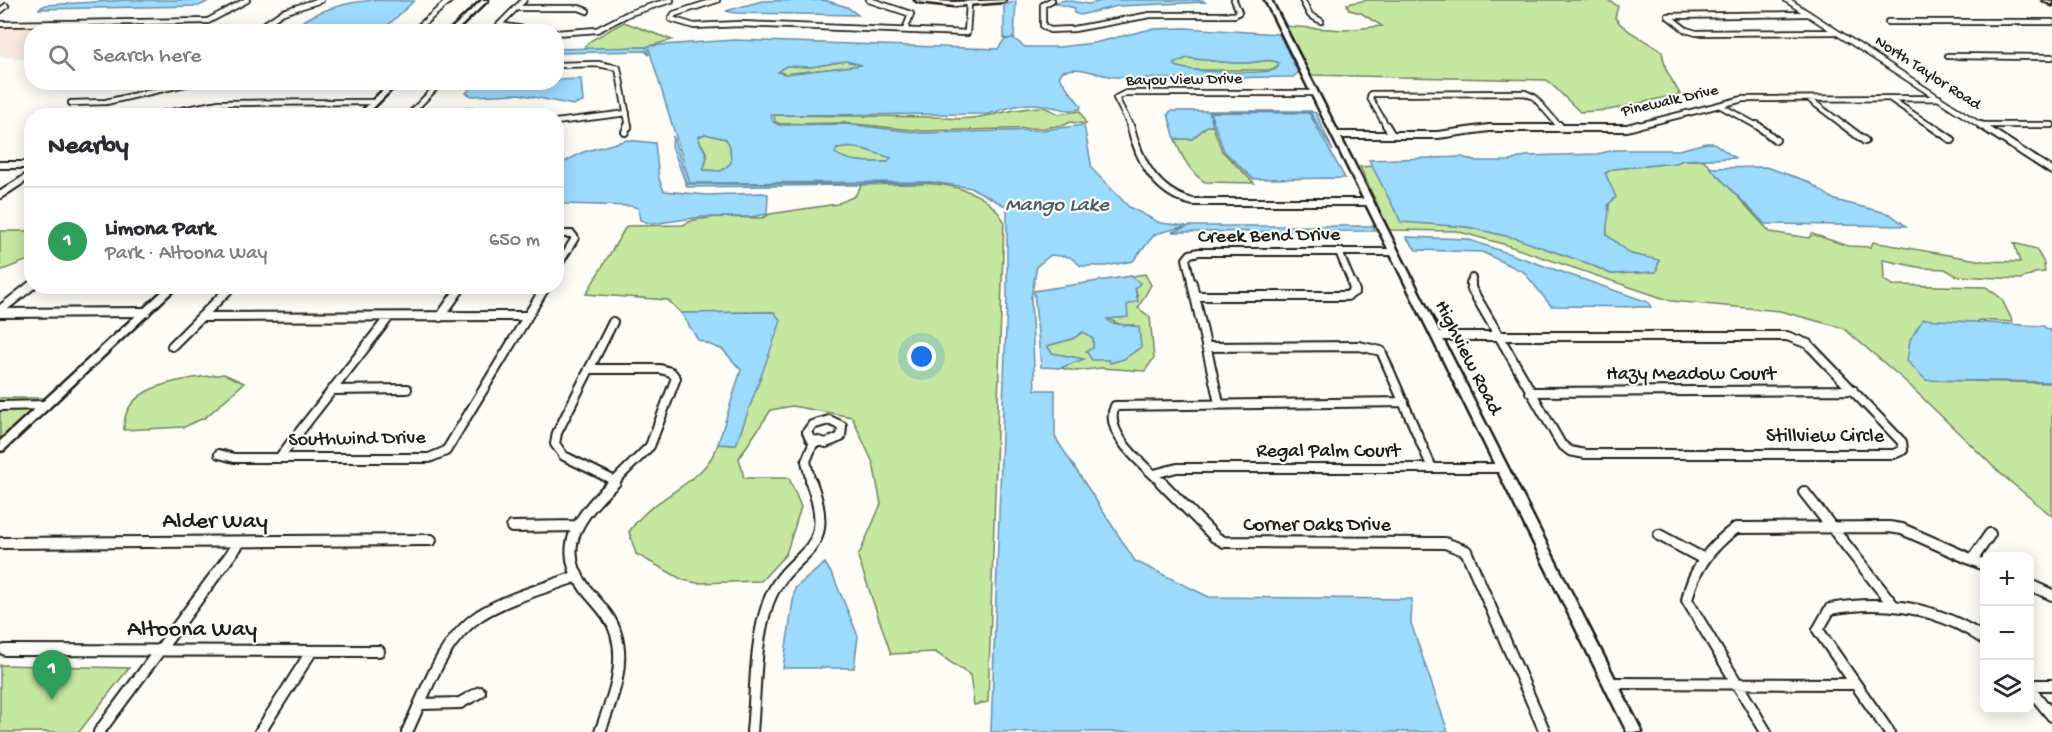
<!DOCTYPE html>
<meta charset="utf-8">
<style>
:root{--surface:#fff;--page:#f7f7f7;--text:#2b2b33;--muted:#7c7c81;--line:#e1e1e2;--accent:#b45309}
body{margin:0;font-family:"Gochi Hand",sans-serif;background:var(--page);color:var(--text)}
.controls{position:absolute;right:18px;bottom:18px;display:grid;overflow:hidden;border-radius:12px;box-shadow:0 3px 15px #0003}
.controls button{width:54px;height:54px;display:grid;place-items:center;padding:0;border:0;border-bottom:2px solid var(--line);background:var(--surface);color:var(--text);font:30px sans-serif}
.you{position:absolute;left:922px;top:357px;width:21px;height:21px;margin:-15px;border:4px solid #fff;border-radius:50%;background:#1a73e8;box-shadow:0 0 0 9px #1a73e833}
.badge{display:grid;place-items:center;width:39px;height:39px;border-radius:50%;background:var(--accent);color:#fff;font-size:20px;font-weight:700}
.pin{position:absolute;translate:-50% -50px;filter:drop-shadow(0 2px 3px #0008)}
.pin::after{content:'';position:absolute;top:32px;width:21px;height:18px;background:inherit;clip-path:polygon(0 0,100% 0,50% 100%)}
.list{margin:0;padding:0;list-style:none}
h2{display:flex;justify-content:space-between;align-items:center;height:78px;margin:0;padding:0 24px;font-size:26px}
h2 small{font-size:20px;font-weight:400;color:var(--muted)}
.list li{display:grid;grid-template-columns:39px 1fr auto;gap:18px;align-items:center;box-sizing:border-box;height:108px;padding:0 24px;border-top:2px solid var(--line)}
.list b{display:block;font-size:22px;white-space:nowrap}
.list p{margin:0;font-size:20px;white-space:nowrap;color:var(--muted)}
.list em{font-size:20px;font-style:normal;color:var(--muted)}
.icon{flex:none;width:33px;height:33px;fill:none;stroke:currentColor;stroke-width:2;stroke-linecap:round;stroke-linejoin:round}
.map{position:relative;flex:none;width:2052px;height:732px;overflow:hidden}
.search{position:absolute;background:var(--surface);box-shadow:0 3px 15px #0003;left:24px;top:24px;width:540px;height:66px;display:flex;align-items:center;gap:15px;box-sizing:border-box;padding:0 21px;border-radius:24px;color:var(--muted);font-size:22px}
.panel{position:absolute;background:var(--surface);box-shadow:0 3px 15px #0003;left:24px;top:108px;width:540px;height:186px;border-radius:24px}
.map>svg:first-child{display:block}
.built{fill:#f9e9de}
.green{fill:#c5e7a0;stroke:#70825e;stroke-width:1.5}
.water{fill:#9cdafe;stroke:#698ea4;stroke-width:1.5;fill-rule:evenodd}
.lines{fill:none;stroke-linecap:round;stroke-linejoin:round}
.street-far3-casing{stroke:#1c1c1c;stroke-width:8}
.street-far2-casing{stroke:#1c1c1c;stroke-width:10}
.street-far1-casing{stroke:#1c1c1c;stroke-width:12}
.street-casing{stroke:#1c1c1c;stroke-width:14}
.secondary-casing{stroke:#1c1c1c;stroke-width:5}
.street-far3{stroke:#fdfcf7;stroke-width:4.5}
.street-far2{stroke:#fdfcf7;stroke-width:6}
.street-far1{stroke:#fdfcf7;stroke-width:8}
.street{stroke:#fdfcf7;stroke-width:10}
.secondary{fill:#fdfcf7;fill-rule:evenodd}
.labels{text-anchor:middle;dominant-baseline:central;stroke-width:4.5;stroke-linejoin:round;paint-order:stroke}
.far-street-label{font-size:16px;fill:#1c1c1c;stroke:#fdfcf7}
.street-label{font-size:20px;fill:#1c1c1c;stroke:#fdfcf7}
.water-label{font-size:21px;font-style:italic;fill:#495e6b;stroke:#fdfcf7}
.near-street-label{font-size:24px;fill:#1c1c1c;stroke:#fdfcf7}
</style>
<div class="map">
<svg width="2052" height="732" viewBox="0 0 2052 732">
<rect width="100%" height="100%" fill="#fdfcf7"/>
<filter id="ink" filterUnits="userSpaceOnUse"><feTurbulence type="fractalNoise" baseFrequency=".0167" numOctaves="2"/><feDisplacementMap in="SourceGraphic" scale="12" xChannelSelector="R" yChannelSelector="G"/><feConvolveMatrix kernelMatrix="1 2 1 2 8 2 1 2 1" color-interpolation-filters="sRGB"/></filter>
<g filter="url(#ink)">
<!-- built -->
<path class="built" d="M0,26H82L74,31L32,32L30,59L0,57Z"/>
<!-- green -->
<path class="green" d="M1367,0H1608L1618,6L1615,18C1627,33 1646,40 1662,52L1666,70L1680,94L1609,110L1580,112L1547,80L1308,75L1283,26L1345,30L1382,26L1361,13L1349,10L1347,4Z
M624,22L672,40L646,47L583,49L590,41Z
M1187,58C1210,60 1232,65 1256,62C1264,61 1271,59 1280,63L1273,70H1185L1175,67L1172,64Z
M846,61L863,65L785,74L778,71L786,66L811,67Z
M1044,107L1059,114L1080,111L1086,124L1070,122L1065,125L1043,128L923,131L845,123L781,124L775,122L774,115L941,117C975,124 1009,107 1044,107Z
M1207,126H1213L1222,151L1254,183L1205,182C1191,174 1180,154 1175,139H1192Z
M705,134L726,139L730,146L731,163L721,171L703,170C712,150 703,152 698,137Z
M855,147L892,157L888,162C871,162 848,163 834,153L837,149Z
M1682,160H1704L1770,232L1809,238L1812,234L1848,246L1871,247L1873,242L1983,261L2020,262L2014,243L2036,249L2044,263L2045,272L2035,273L2021,279L1957,276L1945,269L1923,268L1883,260L1884,280L1893,285L1986,287L2001,298L2013,322L1979,320L1926,380L2052,383V516L2001,474L1903,379L1843,328L1780,311L1671,301L1503,244L1456,231L1389,230L1360,167L1374,166L1401,221L1467,227L1515,238L1587,263L1611,274L1656,272L1659,261L1631,254L1607,235C1604,215 1617,192 1605,174L1612,169L1676,163Z
M862,184C907,184 977,173 1004,221L988,702L974,705L970,675L935,652L891,654L858,557L881,504L873,463L852,417L792,406L771,410L739,458L744,478H789L801,507L786,554L761,581L697,583L683,580L636,554L629,532C654,493 704,486 718,444L736,445L774,312L681,313L668,300L586,294L624,230L627,226L683,225L693,220L717,217L762,218L770,214L837,204L855,196Z
M0,231H31V259L0,271Z
M1145,274L1151,285L1138,308L1150,317L1154,358L1145,371L1101,368L1076,371L1060,368L1083,359L1052,353L1047,346L1072,339L1083,332L1093,338V348L1124,359L1141,347L1134,325H1121L1106,318H1118L1127,305L1138,297L1131,276Z
M224,374L244,383L206,417L184,427L124,430C121,382 189,379 224,374Z
M0,398H51L0,444Z
M0,665L129,668L79,732H0Z"/>
<!-- water -->
<path class="water" d="M127,0H211L199,6L38,9L46,5Z
M374,0L414,1L386,27L294,28C315,10 347,2 374,0Z
M824,0L847,7L858,15L735,13L726,11L762,1Z
M1065,0L1089,4L1106,0H1202L1205,2L1118,6L1080,15L1074,13L1075,8L1054,3Z
M1016,1L1014,38L1004,39V5Z
M1185,28L1279,34L1298,73L1293,77C1235,77 1175,81 1117,77C1097,76 1083,65 1063,71L1059,77L1081,106L1080,109C1065,112 1057,107 1043,105C1024,101 1005,109 988,114L771,115L773,122L779,125L845,124L922,133L1043,130L1084,125L1092,169L1129,207L1160,223L1186,226L1155,234L1133,261L1106,266H1081L1070,257L1051,255L1037,266L1031,298L1035,390H1055V437L1135,561L1209,597L1412,599L1411,623L1448,732H991L1007,299V207L972,188L931,182L690,183L648,46L734,40L998,49L1004,40L1013,38L1025,47H1059L1094,43L1151,29ZM1187,58C1210,60 1232,65 1256,62C1264,61 1272,59 1279,63C1278,67 1278,68 1274,70C1260,74 1180,73 1173,64ZM846,61L862,65L785,74L778,72L786,66L811,67ZM705,134L726,139L730,146L731,163L721,171L703,170C711,150 703,153 698,137ZM845,147L863,149L891,158L888,162C872,162 848,163 835,153L837,149Z
M646,47L649,55L645,51L557,53V49Z
M581,79L583,102L573,105L519,94L472,96L466,93L474,85L482,83L556,82L557,80Z
M1171,111H1310L1316,113L1333,151L1310,112L1209,111L1213,126H1207L1192,139H1175L1168,114Z
M1210,112L1309,113L1345,178L1253,179L1224,151Z
M673,136L688,184H924L687,187L672,146Z
M627,140L655,143L659,179L664,191L706,195L763,193L768,194L767,214L750,217H701L652,224L640,220L638,208L631,206L563,204L557,202L559,165L583,152Z
M1706,143H1714L1735,158L1683,160L1676,163L1613,169L1605,173L1616,197L1608,205C1611,216 1605,224 1607,235L1631,254L1659,260L1656,272L1611,274L1587,263L1515,238L1467,227L1401,222L1369,160L1462,157L1475,161H1510L1525,156L1597,154L1615,150H1679Z
M1766,167L1807,181L1835,200L1890,214L1906,226L1765,224L1710,168Z
M1189,226H1373L1375,231L1172,232Z
M1406,237L1467,239L1648,302L1651,307L1551,306L1524,272L1482,252L1416,250Z
M1131,276L1140,283L1135,289L1138,301L1127,305L1128,317L1107,319L1111,323L1139,327L1141,347L1124,359L1110,363L1109,360H1092L1086,351L1093,348V339L1083,332L1072,339L1047,346L1052,353L1084,359L1060,368L1041,367L1034,291Z
M774,312L781,321L736,445L718,444L741,370L723,350L698,340L681,313Z
M1923,319L2043,326L2052,332V382L1926,380L1907,361L1910,340Z
M825,563L834,578L858,636L854,668H783L795,588Z"/>
<g class="lines">
<defs>
<path id="street-far3" d="M524,0L499,25L543,32
M717,0L674,14L671,19L694,26L740,24L967,33L969,4
M869,0L911,14L905,30
M1052,0L1043,5V26L1050,30L1074,29L1150,15H1235L1239,12L1234,0
M1302,0L1310,15L1321,21
M1787,0L1983,127
M515,8H579L587,11
M0,11L6,6
M1807,14L1668,16L1686,30L1696,33L1835,32
M1888,22H2052
M0,24L208,21L247,0
M100,32L113,24
M253,32L283,12L321,0
M413,32L450,0
M556,33L597,30L630,13L671,0
M1948,56L2052,57
M556,65L598,64L618,68L629,127
M1809,99L1846,127
M1892,100L1932,127
M71,103L106,102L194,82
M1719,105L1759,127
M410,113L507,110L523,116
M409,115L441,82
M150,116L219,103L374,102
M556,122L627,113
M1982,125H2052
M1131,127L1116,98L1126,93H1315
M1387,127L1370,98L1371,94L1525,93L1534,97L1560,127
M1632,127L1743,99L1939,98"/>
<path id="street-far2" d="M1130,125C1139,160 1155,193 1193,202H1368
M1386,125L1392,135
M1559,125L1561,128
M1757,125L1776,140
M1844,125L1865,141
M1930,125L1952,140
M1981,125L2052,171
M625,132L628,125
M1336,135H1438L1489,128H1627L1638,125
M0,165H32
M0,195L32,174
M556,234H572L575,238L556,269
M1339,252L1353,285
M1192,285L1186,259L1190,254L1199,252H1394
M1471,285L1472,278"/>
<path id="street-far1" d="M1192,283L1219,403
M1471,283V288L1499,336
M1195,296H1347L1355,291L1352,283
M0,310L32,285
M0,313L146,312
M201,317L528,316
M440,317L462,286
M613,322L557,433L555,444L564,456L615,481
M1436,336H1499
M1499,336H1787L1808,344L1902,442L1903,450L1894,454H1585L1570,451L1561,444Z
M172,346L232,286
M1206,347L1359,346L1381,351L1432,468
M589,369H660L671,372L676,378L650,446L613,483
M333,390L407,389
M1530,392L1853,390
M0,406L46,405
M829,420L842,426L841,437L826,443L810,439L807,432L812,425Z
M219,454L234,458H429L446,451L546,286
M279,458L389,317
M1154,474L1177,468H1503
M811,483L806,461L814,442
M1162,483C1145,466 1102,433 1115,406L1404,402"/>
<path id="street" d="M1161,482L1215,537L1224,542L1445,543L1466,551L1545,732
M1804,492L1894,606
M512,527L578,526
M1659,535L1704,559
M0,543L431,540
M1972,560L1990,534
M2030,585L2052,595
M5,650L379,651
M1611,683L1853,684
M2030,685H2052
M2030,689L2052,716
M421,704L460,703L480,692
M99,732L240,542
M260,732L311,652
M407,732C426,692 441,641 480,615C509,597 543,589 575,577
M600,732C611,701 626,667 616,634C611,615 596,603 585,588C553,546 583,511 615,482
M752,732C756,690 754,643 768,603C788,547 840,560 811,482
M1766,732L1687,600C1693,570 1711,546 1736,528L1889,527L1902,529L1984,565
M1889,732L1818,630L1830,609C1886,599 1937,607 1984,639"/>
<path id="secondary" d="M482,0H488L455,32H448Z
M915,0L954,2L1006,0L1003,2L954,6L918,2Z
M1265,0H1271L1642,732H1627Z
M2043,0L2052,1V5Z
M391,82H399L365,116H357Z
M168,286H178L4,450L0,451V441Z"/>
</defs>
<!-- street-far3 casing -->
<use href="#street-far3" class="street-far3-casing"/>
<!-- street-far2 casing -->
<use href="#street-far2" class="street-far2-casing"/>
<!-- street-far1 casing -->
<use href="#street-far1" class="street-far1-casing"/>
<!-- street casing -->
<use href="#street" class="street-casing"/>
<!-- secondary casing -->
<use href="#secondary" class="secondary-casing"/>
<!-- street-far3 -->
<use href="#street-far3" class="street-far3"/>
<!-- street-far2 -->
<use href="#street-far2" class="street-far2"/>
<!-- street-far1 -->
<use href="#street-far1" class="street-far1"/>
<!-- street -->
<use href="#street" class="street"/>
<!-- secondary -->
<use href="#secondary" class="secondary"/>
</g>
</g>
<g class="labels">
<!-- far-street labels -->
<g class="far-street-label">
<text transform="translate(1927 74) rotate(33)">North Taylor Road</text>
<text transform="translate(1184 81) rotate(-1)">Bayou View Drive</text>
<text transform="translate(1670 102) rotate(-13)">Pinewalk Drive</text>
</g>
<!-- street labels -->
<g class="street-label">
<text transform="translate(1269 237) rotate(-1)">Creek Bend Drive</text>
<text transform="translate(1467 358) rotate(63)">Highview Road</text>
<text x="1691" y="375">Hazy Meadow Court</text>
<text x="1825" y="437">Stillview Circle</text>
<text transform="translate(357 440) rotate(-1)">Southwind Drive</text>
<text x="1328" y="452">Regal Palm Court</text>
<text x="1317" y="526">Corner Oaks Drive</text>
</g>
<!-- water labels -->
<g class="water-label">
<text x="1057" y="206">Mango Lake</text>
</g>
<!-- near-street labels -->
<g class="near-street-label">
<text x="215" y="522">Alder Way</text>
<text x="192" y="630">Altoona Way</text>
</g>
</g>
</svg>
<div class="controls">
<button>+</button>
<button>−</button>
<button><svg class="icon" aria-label="layers" viewBox="0 0 24 24"><path d="M12 4l9 5-9 5-9-5zM3 14l9 5 9-5"/></svg></button>
</div>
<div class="you"></div>
<div class="pin badge" style="left:52px;top:700px;background:#2e9e5b">1</div>
<div class="search"><svg class="icon" aria-label="search" viewBox="0 0 24 24"><circle cx="10" cy="10" r="6"/><path d="M15 15l6 6"/></svg>Search here</div>
<section class="panel">
<h2>Nearby<small></small></h2>
<ul class="list">
<li><span class="badge" style="background:#2e9e5b">1</span><div><b>Limona Park</b><p>Park · Altoona Way</p></div><em>650 m</em></li>
</ul>
</section>
</div>
